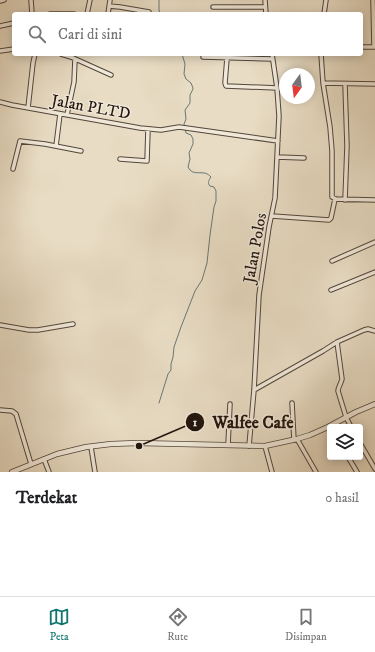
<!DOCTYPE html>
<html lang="id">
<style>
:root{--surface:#fff;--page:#f6f6f6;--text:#202124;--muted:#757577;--line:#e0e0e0;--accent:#0f766e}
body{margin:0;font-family:"IM FELL DW Pica",serif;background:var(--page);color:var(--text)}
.controls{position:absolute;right:12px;bottom:12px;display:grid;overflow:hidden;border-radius:4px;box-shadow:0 2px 10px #0003}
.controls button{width:36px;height:36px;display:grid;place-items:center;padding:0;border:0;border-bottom:1px solid var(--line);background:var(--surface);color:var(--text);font:20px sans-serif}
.compass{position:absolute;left:279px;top:68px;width:36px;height:36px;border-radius:50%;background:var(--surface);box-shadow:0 2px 10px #0003;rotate:194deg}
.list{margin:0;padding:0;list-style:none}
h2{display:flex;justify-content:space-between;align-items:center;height:52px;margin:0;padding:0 16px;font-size:17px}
h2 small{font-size:13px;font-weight:400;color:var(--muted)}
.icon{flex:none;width:22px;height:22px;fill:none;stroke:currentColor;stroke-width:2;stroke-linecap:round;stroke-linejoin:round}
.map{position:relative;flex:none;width:375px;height:472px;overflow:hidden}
.search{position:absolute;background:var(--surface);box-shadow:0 2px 10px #0003;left:12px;right:12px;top:12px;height:44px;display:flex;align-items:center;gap:10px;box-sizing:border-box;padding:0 14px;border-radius:4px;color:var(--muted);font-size:15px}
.sheet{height:124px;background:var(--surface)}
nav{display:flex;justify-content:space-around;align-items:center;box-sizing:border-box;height:56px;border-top:1px solid var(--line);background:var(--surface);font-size:11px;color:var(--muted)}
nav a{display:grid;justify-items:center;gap:2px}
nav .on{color:var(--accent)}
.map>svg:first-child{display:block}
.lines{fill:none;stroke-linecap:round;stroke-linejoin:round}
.stream{stroke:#687875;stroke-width:1}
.minor-casing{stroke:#53463b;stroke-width:5.5}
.tertiary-casing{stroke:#53463b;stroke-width:6}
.minor{stroke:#f0e8d9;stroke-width:3.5}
.tertiary{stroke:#f0e8d9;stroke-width:4.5}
.labels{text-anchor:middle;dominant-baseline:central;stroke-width:3;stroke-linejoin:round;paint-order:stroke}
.street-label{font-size:16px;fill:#21140d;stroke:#f0e8d9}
.leader{fill:none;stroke:#21140d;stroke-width:1.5}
.callout-dot{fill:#21140d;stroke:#f0e8d9;stroke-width:1.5}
.mark-label{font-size:12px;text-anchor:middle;font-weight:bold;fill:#fff}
.callout-label{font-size:17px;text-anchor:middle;font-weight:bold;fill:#21140d;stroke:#f0e8d9;stroke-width:3;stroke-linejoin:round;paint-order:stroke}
</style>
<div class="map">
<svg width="375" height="472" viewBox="0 0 375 472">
<rect width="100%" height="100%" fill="#e8dcc4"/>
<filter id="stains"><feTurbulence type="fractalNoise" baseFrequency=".005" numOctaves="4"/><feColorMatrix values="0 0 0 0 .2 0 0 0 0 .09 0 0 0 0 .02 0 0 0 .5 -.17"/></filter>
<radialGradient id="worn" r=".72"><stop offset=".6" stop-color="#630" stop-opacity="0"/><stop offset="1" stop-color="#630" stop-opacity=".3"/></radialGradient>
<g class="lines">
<!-- stream -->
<path class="stream" d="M159,0V11L162,14
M159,403L168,374L171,370V364L173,357L174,347L181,327L195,291L202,280L207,263L210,235L214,207L216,201V191L214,187L210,186C207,183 209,180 211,177C204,168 193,178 188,167L190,159L189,153L193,144V139L191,135L186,133L184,124L186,119L185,110L190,103V95L193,89V88L191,83L186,79L184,74L185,64L182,54"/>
<defs>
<path id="minor" d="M31,0L32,14
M265,0L266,14
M373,0L374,47
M0,1L4,0
M109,6L120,7L149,12
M213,7H265
M50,14H74
M87,14L90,0
M108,14L110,0
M324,14L326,0
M0,26L14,23
M361,47H375
M0,51L14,49
M61,54L71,57L111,75
M321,54L323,83L330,127L332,151V197L336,199L375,200
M203,57L272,59
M227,58L225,83L226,86L277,88
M323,83L375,84
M345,84L347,146L345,200
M0,102L12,105L140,128L161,130L179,127L278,141
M28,108L33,63L35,54
M67,115L74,82L75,59
M56,146L60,114
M277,157L304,158
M120,159L147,161L148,129
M13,169L20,141L45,144L81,151
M272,216L329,220L331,218L335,199
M332,261L375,242
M331,290L375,272
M0,325L29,330H38L73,324
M337,342L342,379C341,384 338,387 338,391L346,417L351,427
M254,390L323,351L337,342L364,330L368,329L375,331
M292,403L294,440
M0,410L12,411L16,414L31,464
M297,439L316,472
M360,443L375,469
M228,445L230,404
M249,446L254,390L259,295L269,227L275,198L279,116L277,88L272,54
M265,446L272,472
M91,447L95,472
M348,457L357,472
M44,459L49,472"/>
<path id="tertiary" d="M12,472L57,454L86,447L111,444L137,443L265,446L297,439L310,435L328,427L356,412L375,404"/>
</defs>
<!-- minor casing -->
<use href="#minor" class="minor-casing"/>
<!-- tertiary casing -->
<use href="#tertiary" class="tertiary-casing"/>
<!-- minor -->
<use href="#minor" class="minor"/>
<!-- tertiary -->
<use href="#tertiary" class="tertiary"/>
</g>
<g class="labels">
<!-- street labels -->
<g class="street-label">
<text transform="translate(91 107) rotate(10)">Jalan PLTD</text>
<text transform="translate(255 248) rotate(-80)">Jalan Polos</text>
</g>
</g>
<!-- callouts -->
<path class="leader" d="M139 446L195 422"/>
<g class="callout-dot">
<circle cx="139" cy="446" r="4"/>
<circle cx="195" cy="422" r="10"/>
</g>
<g class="mark-label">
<text x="195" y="426">1</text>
</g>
<g class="callout-label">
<text x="253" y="428">Walfee Cafe</text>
</g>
<rect width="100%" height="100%" filter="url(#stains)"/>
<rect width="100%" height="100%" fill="url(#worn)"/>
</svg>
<div class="controls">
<button><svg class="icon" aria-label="layers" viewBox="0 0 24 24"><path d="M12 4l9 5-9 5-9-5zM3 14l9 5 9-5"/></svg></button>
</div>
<svg class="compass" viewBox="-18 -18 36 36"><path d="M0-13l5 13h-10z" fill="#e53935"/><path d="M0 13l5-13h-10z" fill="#757577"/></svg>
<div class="search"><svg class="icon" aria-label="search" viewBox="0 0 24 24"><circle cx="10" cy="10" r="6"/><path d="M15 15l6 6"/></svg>Cari di sini</div>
</div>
<section class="sheet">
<h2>Terdekat<small>0 hasil</small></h2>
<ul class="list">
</ul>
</section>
<nav>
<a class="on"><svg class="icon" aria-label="map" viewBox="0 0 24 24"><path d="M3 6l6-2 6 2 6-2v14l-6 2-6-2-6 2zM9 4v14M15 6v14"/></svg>Peta</a>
<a><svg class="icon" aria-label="directions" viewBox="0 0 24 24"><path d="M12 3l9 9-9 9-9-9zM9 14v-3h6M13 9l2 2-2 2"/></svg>Rute</a>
<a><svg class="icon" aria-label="saved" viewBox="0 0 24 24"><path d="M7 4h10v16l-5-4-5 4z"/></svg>Disimpan</a>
</nav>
